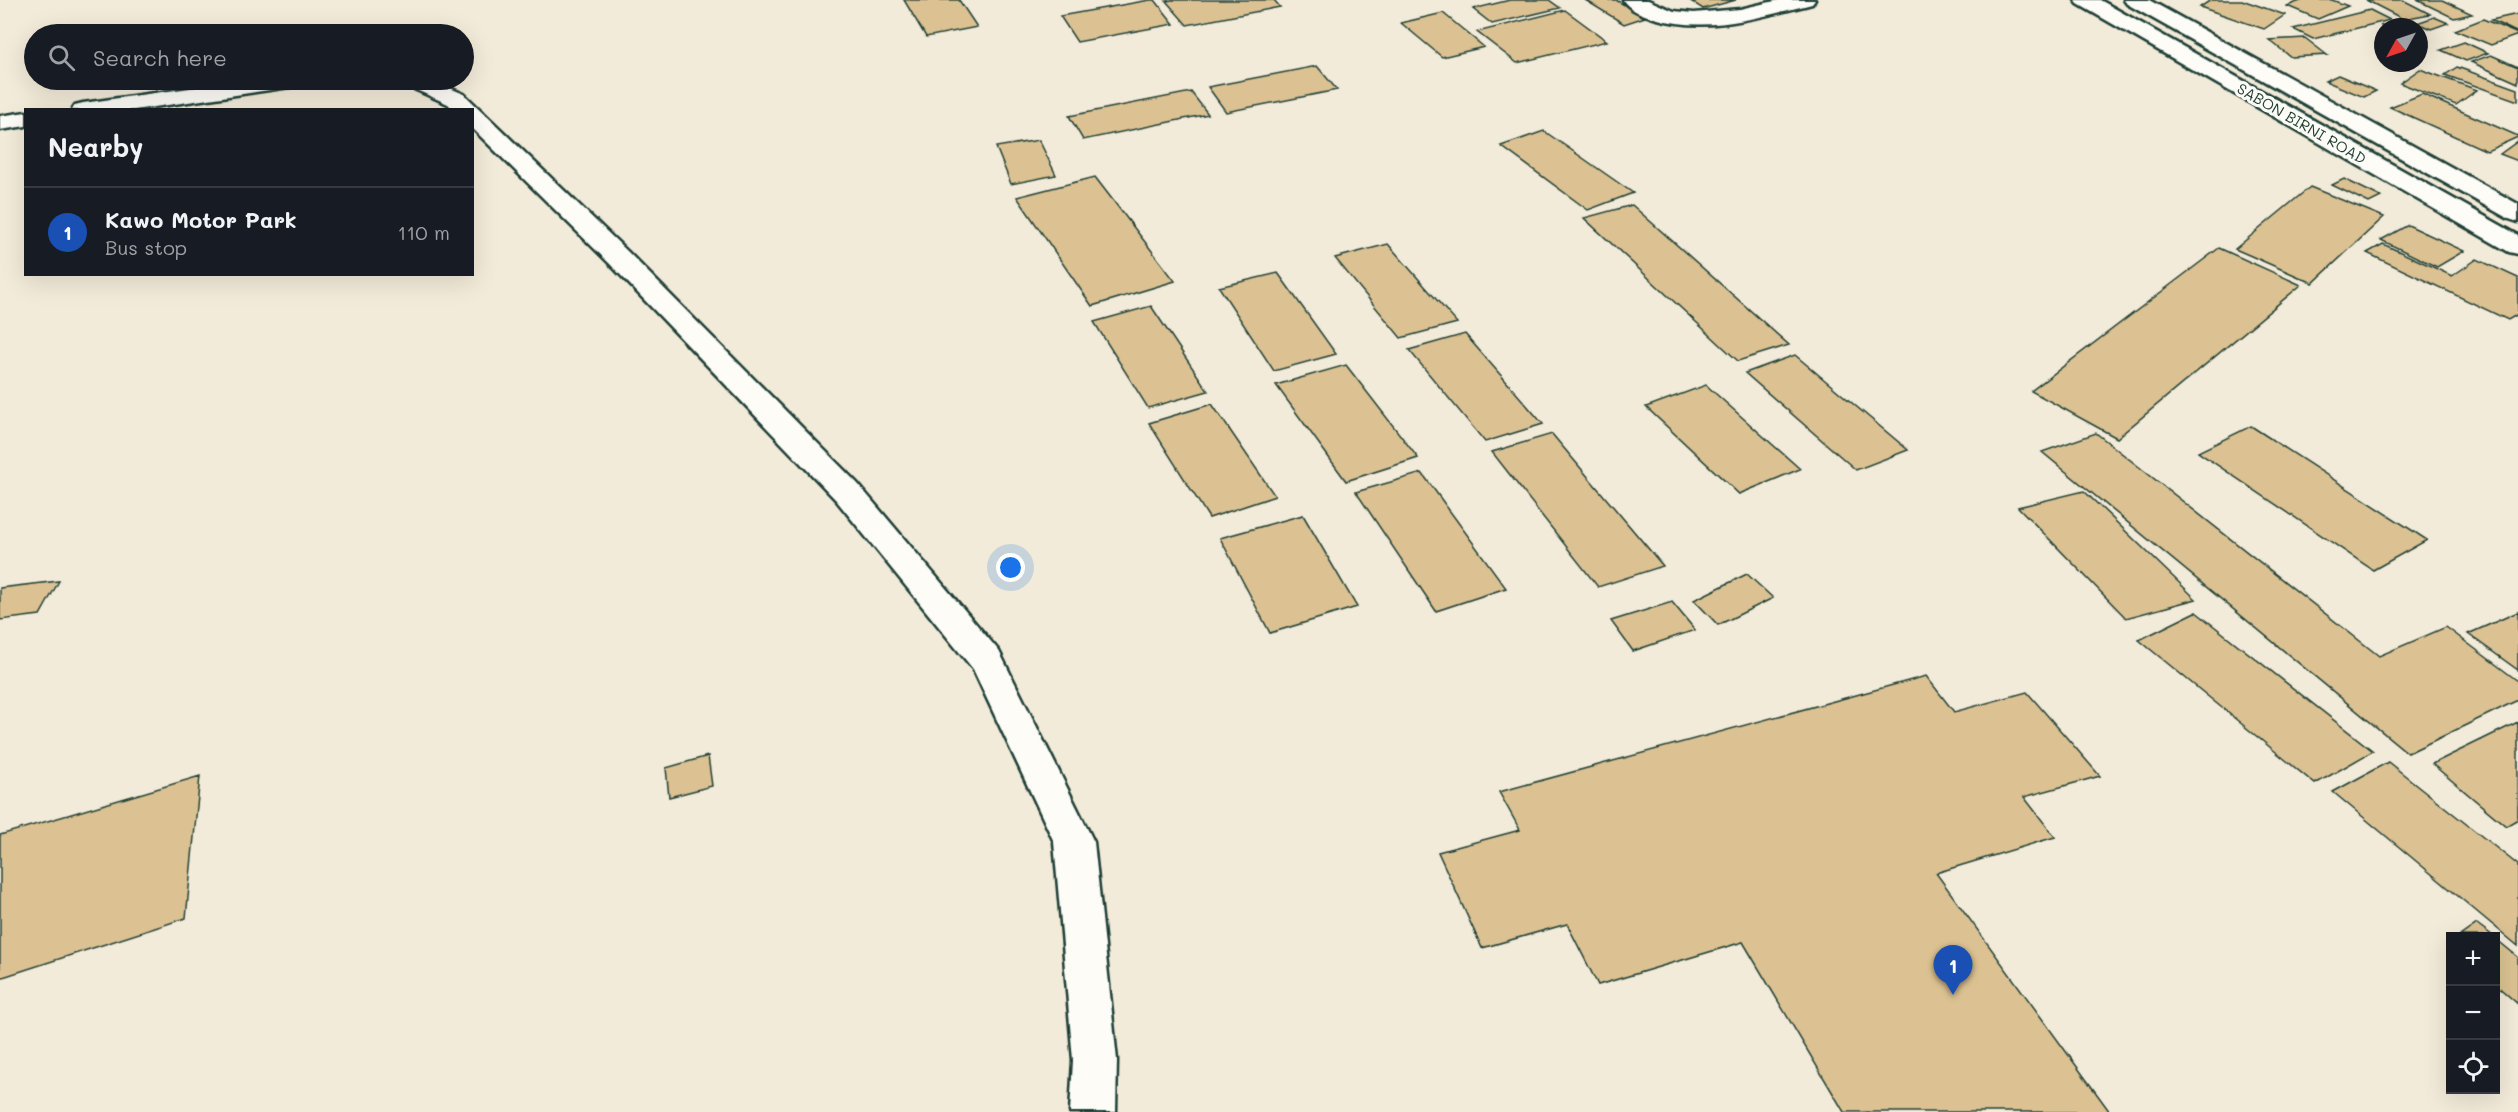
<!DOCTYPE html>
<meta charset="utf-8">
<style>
:root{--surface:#171b24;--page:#242831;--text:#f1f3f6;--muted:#9ea1a6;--line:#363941;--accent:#b45309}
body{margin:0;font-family:Mali,sans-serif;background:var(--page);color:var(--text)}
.controls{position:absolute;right:18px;bottom:18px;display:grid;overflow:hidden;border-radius:0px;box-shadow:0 6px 24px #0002}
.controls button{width:54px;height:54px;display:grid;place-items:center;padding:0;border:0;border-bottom:2px solid var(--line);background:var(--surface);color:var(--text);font:30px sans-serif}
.compass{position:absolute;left:2374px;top:18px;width:54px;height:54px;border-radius:50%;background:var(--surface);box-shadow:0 6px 24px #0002;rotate:230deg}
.you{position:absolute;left:1011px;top:568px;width:21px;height:21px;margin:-15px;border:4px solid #fff;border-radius:50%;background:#1a73e8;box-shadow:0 0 0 9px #1a73e833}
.badge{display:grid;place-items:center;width:39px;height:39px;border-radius:50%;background:var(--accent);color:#fff;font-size:20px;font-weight:700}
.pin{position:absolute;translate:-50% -50px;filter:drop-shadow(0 2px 3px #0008)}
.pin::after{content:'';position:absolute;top:32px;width:21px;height:18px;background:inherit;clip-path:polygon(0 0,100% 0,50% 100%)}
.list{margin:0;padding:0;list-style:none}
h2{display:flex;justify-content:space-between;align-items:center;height:78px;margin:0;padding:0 24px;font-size:26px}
h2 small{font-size:20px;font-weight:400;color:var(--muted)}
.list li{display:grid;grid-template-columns:39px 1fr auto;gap:18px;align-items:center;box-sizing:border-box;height:90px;padding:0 24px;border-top:2px solid var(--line)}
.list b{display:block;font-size:22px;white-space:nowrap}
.list p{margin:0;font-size:20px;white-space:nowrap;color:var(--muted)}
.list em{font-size:20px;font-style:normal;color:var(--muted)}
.icon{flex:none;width:33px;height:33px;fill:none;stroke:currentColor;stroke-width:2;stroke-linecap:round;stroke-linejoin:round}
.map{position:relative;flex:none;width:2518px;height:1112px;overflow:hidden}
.search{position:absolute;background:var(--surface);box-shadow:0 6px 24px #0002;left:24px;top:24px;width:450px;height:66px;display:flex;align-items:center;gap:15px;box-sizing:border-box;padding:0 21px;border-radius:33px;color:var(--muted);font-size:22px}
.panel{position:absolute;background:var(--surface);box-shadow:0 6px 24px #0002;left:24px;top:108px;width:450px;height:168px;border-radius:0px}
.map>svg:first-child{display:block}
.building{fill:#dcc292;stroke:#1f3d34;stroke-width:1.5}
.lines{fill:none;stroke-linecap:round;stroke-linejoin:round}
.minor-casing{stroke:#1f3d34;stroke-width:5}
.minor{fill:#fdfcf7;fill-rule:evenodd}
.labels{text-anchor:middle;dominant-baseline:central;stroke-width:6;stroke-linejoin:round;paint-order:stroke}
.far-street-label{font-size:15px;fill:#1f3d34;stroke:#fdfcf7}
</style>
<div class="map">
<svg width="2518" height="1112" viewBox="0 0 2518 1112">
<rect width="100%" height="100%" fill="#f3ebd9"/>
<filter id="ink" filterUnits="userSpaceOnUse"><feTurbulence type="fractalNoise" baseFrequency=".0167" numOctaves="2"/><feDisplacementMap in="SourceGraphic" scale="12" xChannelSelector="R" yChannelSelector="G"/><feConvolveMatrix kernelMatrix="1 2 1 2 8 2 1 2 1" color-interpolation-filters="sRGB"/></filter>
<g filter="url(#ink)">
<!-- building -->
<path class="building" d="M904,0H959L977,27L926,37Z
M1150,0H1155L1174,24L1077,42L1060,16Z
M1172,0H1274L1280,7L1187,25L1166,1Z
M1510,0H1549L1560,8L1492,24L1473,9Z
M1585,0H1616L1645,17L1624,24Z
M1689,0H1736L1703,9Z
M2211,0H2242L2285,15L2264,29L2200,7Z
M2303,0H2332L2348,6L2318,19L2287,6Z
M2366,0H2403L2430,14L2403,19Z
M2417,0H2442L2472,14L2454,18Z
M1565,10L1607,41L1517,63L1477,32Z
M2370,10L2390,20L2313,39L2293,29Z
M1443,13L1484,47L1442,57L1401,23Z
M2518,14V33L2491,20Z
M2434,17L2448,23L2431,29L2417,23Z
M2483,19L2518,34V35L2491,45L2455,30Z
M2397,21L2409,27L2380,26Z
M2305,38L2327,55L2291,57L2269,40Z
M2464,42L2488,53L2466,61L2441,50Z
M2491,55L2518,67V83L2471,62Z
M1317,66L1337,90L1226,112L1208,87Z
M2457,67L2518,89V101L2445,75Z
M2420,69L2477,90L2456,105L2400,83Z
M2338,75L2376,91L2364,97L2325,81Z
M1191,92L1208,114L1083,140L1069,116Z
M2422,94L2518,136V137L2487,151L2390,107Z
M1544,131L1633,193L1588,210L1501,146Z
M1039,140L1056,175L1011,184L996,147Z
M2518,141V161L2500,154Z
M1095,177L1175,281L1092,306L1017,197Z
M2344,179L2381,197L2369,203L2332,185Z
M2310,187L2384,217L2313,283L2235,249Z
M1632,205L1789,345L1738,361L1584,218Z
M2408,225L2464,251L2437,267L2381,240Z
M1388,244L1457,323L1401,338L1335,258Z
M2383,244L2452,276L2477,259L2518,278V314L2508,320L2367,253Z
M2219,248L2301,285L2117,438L2031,391Z
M1278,273L1336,354L1274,371L1219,287Z
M1151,306L1208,391L1148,408L1094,322Z
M1465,334L1543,424L1485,442L1409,350Z
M1795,355L1908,450L1856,470L1745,373Z
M1346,365L1418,458L1346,481L1276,385Z
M1706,385L1800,469L1739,494L1646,407Z
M1212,404L1275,496L1209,518L1149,423Z
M2251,426L2427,540L2373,570L2198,452Z
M2096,433L2379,656L2446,627L2518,681V700L2408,753L2042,452Z
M1552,434L1663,566L1598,587L1492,452Z
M1422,473L1506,588L1436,611L1356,492Z
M2084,491L2196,599L2126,618L2018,507Z
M1303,515L1357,607L1270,633L1220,538Z
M1747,574L1773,598L1718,625L1694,600Z
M59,581L40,615L0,620V588Z
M1672,602L1695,630L1633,651L1611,621Z
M2196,612L2373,751L2315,784L2139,640Z
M2518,612V670L2468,634Z
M1926,676L1954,712L2027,692L2100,776L2024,797L2055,837L1936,873L2110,1112H1844L1743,942L1598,985L1567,924L1482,948L1438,852L1520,830L1499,792Z
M2518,722V819L2506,826L2432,764Z
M708,756L712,786L669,797L666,768Z
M2388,762L2518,865V946L2333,792Z
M200,776L186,918L0,978V835Z
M2477,924L2493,936H2460Z
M2496,939L2518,957V1004L2496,985Z"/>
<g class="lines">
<defs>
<path id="minor" d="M1623,0H1648L1674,11L1694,13L1740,9L1779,0H1815L1812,4C1760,17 1707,34 1654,18C1643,15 1629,10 1623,0Z
M2075,0H2100L2518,235V254L2509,252L2078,4Z
M2124,0H2149L2518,204V222L2509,219L2127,4Z
M247,80H301L298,85L290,87L134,110H72L75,105L83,103Z
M402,80H431L464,94L628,252L858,484L999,651L1094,842L1117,1060L1116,1112H1070L1073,1060L1054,842L973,669L836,500L610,264L472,128V110H454L448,104L405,85Z
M26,112V126L0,130V116Z"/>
</defs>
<!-- minor casing -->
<use href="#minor" class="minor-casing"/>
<!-- minor -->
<use href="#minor" class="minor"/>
</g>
</g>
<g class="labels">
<!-- far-street labels -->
<g class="far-street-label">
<text transform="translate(2302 123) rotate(30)">SABON BIRNI ROAD</text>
</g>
</g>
</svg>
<div class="controls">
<button>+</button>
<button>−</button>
<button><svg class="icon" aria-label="locate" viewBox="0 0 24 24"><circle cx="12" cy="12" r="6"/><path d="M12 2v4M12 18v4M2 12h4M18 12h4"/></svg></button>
</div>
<svg class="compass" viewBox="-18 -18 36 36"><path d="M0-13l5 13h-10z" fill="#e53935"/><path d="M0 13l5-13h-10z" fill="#9ea1a6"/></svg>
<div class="you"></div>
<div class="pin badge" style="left:1953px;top:995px;background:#1a4fb4">1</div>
<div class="search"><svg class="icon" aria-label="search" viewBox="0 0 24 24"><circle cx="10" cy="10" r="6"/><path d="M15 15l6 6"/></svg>Search here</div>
<section class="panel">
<h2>Nearby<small></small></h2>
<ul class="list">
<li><span class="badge" style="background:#1a4fb4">1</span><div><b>Kawo Motor Park</b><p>Bus stop</p></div><em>110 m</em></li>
</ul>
</section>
</div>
